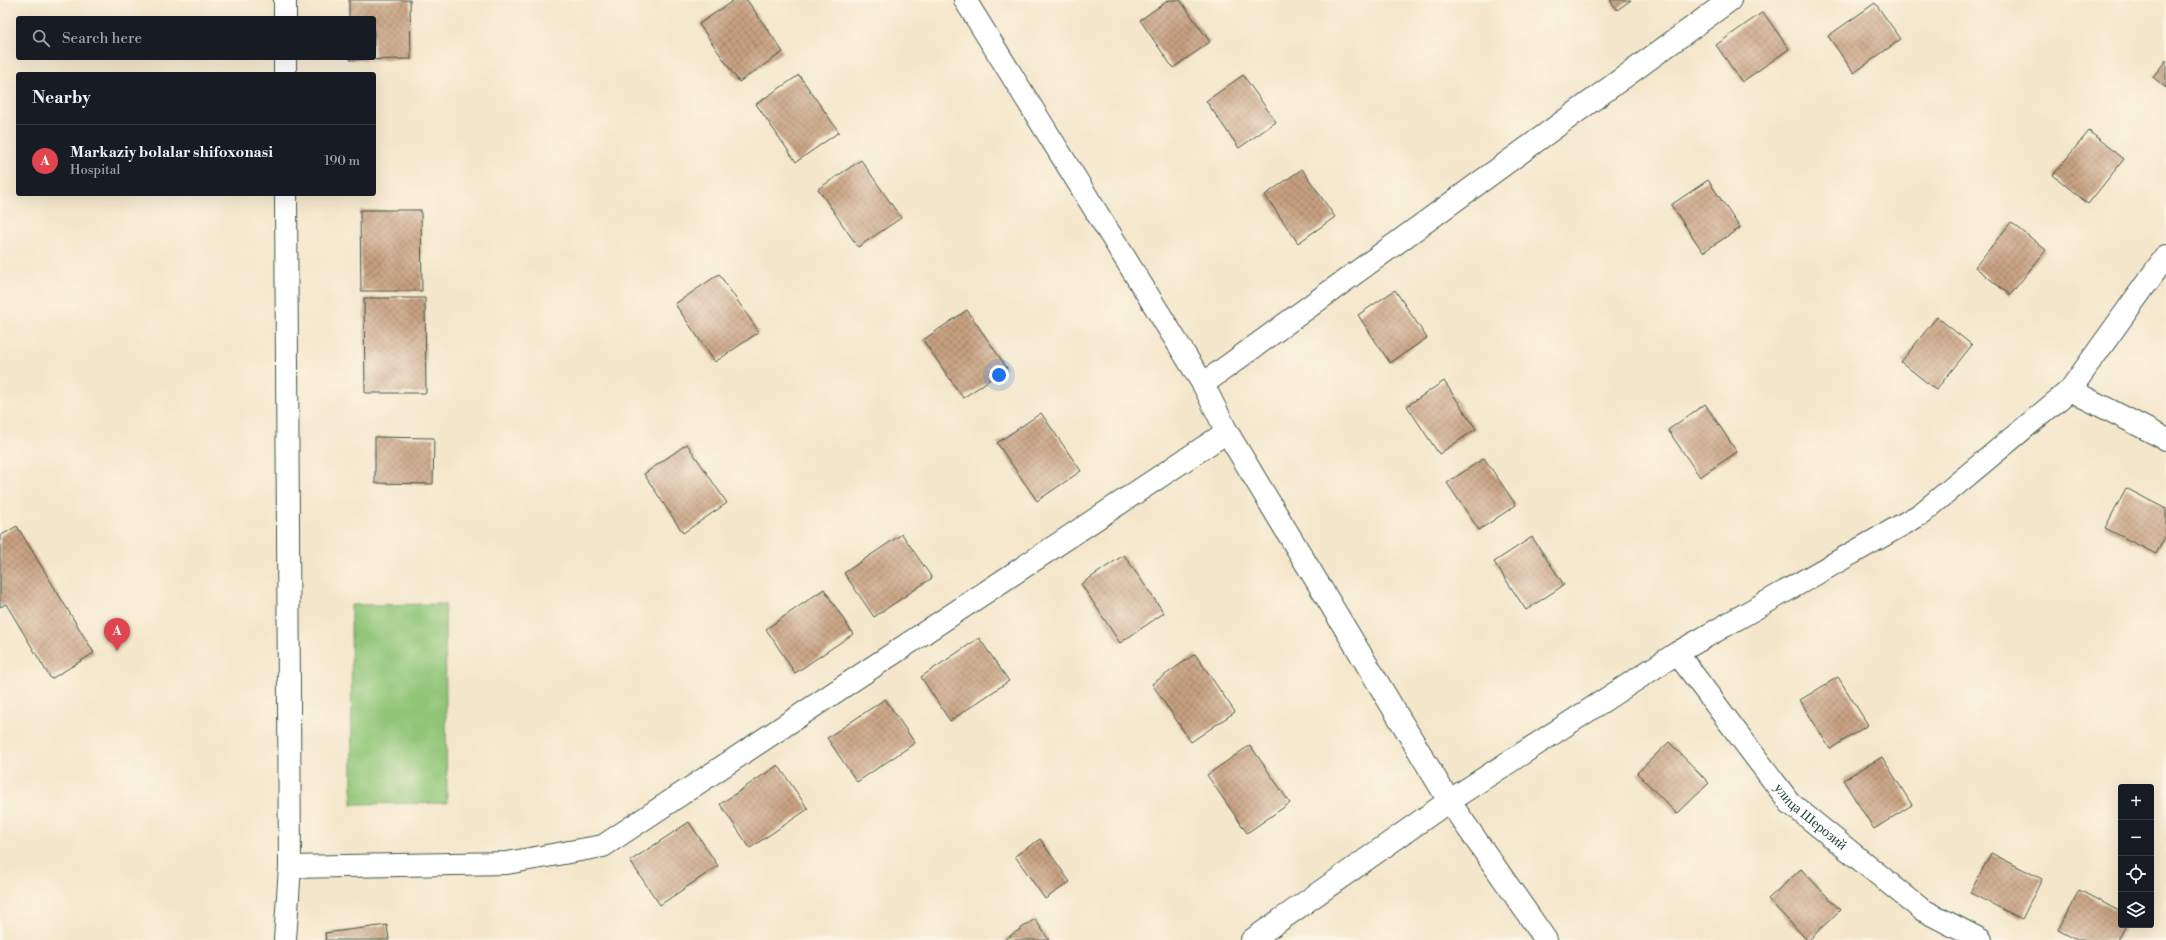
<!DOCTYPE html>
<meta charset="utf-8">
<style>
:root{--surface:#171b24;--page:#242831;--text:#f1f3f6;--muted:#9ea1a6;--line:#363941;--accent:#2563eb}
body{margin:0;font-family:"Libre Bodoni",serif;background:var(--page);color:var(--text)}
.controls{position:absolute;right:12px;bottom:12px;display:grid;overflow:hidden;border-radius:4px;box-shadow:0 4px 16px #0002}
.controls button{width:36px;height:36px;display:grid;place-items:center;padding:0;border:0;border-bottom:1px solid var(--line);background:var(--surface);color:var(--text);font:20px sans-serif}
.you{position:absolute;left:999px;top:375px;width:14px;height:14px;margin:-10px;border:3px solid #fff;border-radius:50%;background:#1a73e8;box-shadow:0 0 0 6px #1a73e833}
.badge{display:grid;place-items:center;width:26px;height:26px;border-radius:50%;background:var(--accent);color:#fff;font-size:13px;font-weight:700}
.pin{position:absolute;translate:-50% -33px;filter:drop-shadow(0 1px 2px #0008)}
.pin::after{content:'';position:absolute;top:21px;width:14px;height:12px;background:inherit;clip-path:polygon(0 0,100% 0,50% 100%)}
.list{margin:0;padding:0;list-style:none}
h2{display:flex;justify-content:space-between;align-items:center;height:52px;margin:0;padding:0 16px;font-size:17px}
h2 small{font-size:13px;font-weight:400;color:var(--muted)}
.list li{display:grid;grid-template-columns:26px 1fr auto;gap:12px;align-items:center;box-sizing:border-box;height:72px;padding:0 16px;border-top:1px solid var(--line)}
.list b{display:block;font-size:15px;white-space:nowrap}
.list p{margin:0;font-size:13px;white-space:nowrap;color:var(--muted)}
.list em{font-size:13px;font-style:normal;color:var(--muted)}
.icon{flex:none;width:22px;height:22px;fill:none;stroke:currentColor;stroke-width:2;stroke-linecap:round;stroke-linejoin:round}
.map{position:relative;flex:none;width:2166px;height:940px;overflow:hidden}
.search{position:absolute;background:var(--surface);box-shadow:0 4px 16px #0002;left:16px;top:16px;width:360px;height:44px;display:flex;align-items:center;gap:10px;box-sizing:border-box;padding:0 14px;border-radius:4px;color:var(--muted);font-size:15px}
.panel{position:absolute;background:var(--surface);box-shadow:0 4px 16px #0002;left:16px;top:72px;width:360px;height:124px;border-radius:4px}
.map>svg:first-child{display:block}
.grass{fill:#8fc577;stroke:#578156}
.building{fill:url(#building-cross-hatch)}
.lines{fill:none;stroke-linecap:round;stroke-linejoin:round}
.minor-casing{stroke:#3f564a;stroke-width:24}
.minor{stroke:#fff;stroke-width:22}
.labels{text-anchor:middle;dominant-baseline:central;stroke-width:3;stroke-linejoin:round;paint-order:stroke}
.street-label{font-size:14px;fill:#1f3d34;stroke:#fcf5e5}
</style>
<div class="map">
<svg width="2166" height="940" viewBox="0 0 2166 940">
<defs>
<pattern id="building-cross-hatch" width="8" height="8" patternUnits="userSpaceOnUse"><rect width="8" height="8" fill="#c8a081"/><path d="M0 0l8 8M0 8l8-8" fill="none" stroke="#a2846a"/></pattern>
</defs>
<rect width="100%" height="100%" fill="#fcf5e5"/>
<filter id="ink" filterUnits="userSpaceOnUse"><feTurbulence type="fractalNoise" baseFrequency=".025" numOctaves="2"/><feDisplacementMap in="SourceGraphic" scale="8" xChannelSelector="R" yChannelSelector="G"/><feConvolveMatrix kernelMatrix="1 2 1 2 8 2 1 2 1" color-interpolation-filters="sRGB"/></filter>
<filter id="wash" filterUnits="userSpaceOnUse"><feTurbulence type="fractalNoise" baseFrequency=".012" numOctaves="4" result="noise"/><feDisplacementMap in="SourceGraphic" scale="16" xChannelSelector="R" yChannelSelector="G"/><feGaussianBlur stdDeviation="0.9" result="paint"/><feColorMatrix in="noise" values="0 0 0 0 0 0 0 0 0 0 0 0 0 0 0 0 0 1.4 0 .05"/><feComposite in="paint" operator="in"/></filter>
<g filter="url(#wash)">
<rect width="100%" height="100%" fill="#f4e6ca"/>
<!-- grass -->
<path class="grass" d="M445,604L447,803L352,804L351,605Z"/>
<g id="blocks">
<!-- building -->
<path class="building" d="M349,0H410L411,59L350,60V58H374V18H349Z
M734,0H747L783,52L739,82L699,24Z
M1169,0H1180L1210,42L1173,68L1140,20Z
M1610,0H1631L1617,10Z
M1875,3L1901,39L1854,73L1828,36Z
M1763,12L1789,49L1742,82L1716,45Z
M2166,60V88L2153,77Z
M799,75L839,132L796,162L756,104Z
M1243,75L1276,122L1239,148L1206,101Z
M2089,131L2124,159L2088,204L2053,175Z
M861,160L901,218L858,247L818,189Z
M1302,169L1335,217L1298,243L1265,195Z
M1708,180L1740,228L1703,252L1671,205Z
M360,210H421L422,291H361Z
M2011,222L2046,250L2010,295L1975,267Z
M719,274L759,332L715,362L675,304Z
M1395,290L1427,338L1390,363L1358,315Z
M364,298H425L426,393H365Z
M967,310L1007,368L963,398L923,340Z
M1937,317L1972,345L1936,390L1901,362Z
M1444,381L1476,429L1439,454L1407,406Z
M1705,404L1737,452L1700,477L1668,430Z
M1041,413L1081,471L1037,501L997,443Z
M375,437L434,438L433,484L375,483Z
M687,444L727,503L683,533L644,474Z
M1484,458L1516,505L1479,530L1447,483Z
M2126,488L2166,509V535L2156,554L2105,528Z
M17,526L94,653L51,679L6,604L0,607V536Z
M902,534L932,578L874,617L844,573Z
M1532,537L1564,585L1526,610L1494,562Z
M1124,555L1164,613L1120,643L1081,584Z
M824,589L853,634L795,673L766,629Z
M979,638L1009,681L950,721L921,677Z
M1195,654L1235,712L1191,742L1152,684Z
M1838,677L1868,725L1830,749L1800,700Z
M885,699L915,743L857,782L827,738Z
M1669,742L1709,783L1677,814L1637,773Z
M1250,745L1290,803L1247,833L1207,775Z
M1882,757L1912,805L1874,829L1843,780Z
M778,765L808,809L750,848L720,804Z
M689,822L718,866L660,905L630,861Z
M1040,839L1070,882L1045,899L1015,856Z
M1991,853L2042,879L2022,919L1970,893Z
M1801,869L1840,910L1809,940H1807L1768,899Z
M2079,890L2121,912V925H2126L2118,940H2077L2058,930Z
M1035,919L1049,940H1004Z
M387,925L389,940H326L325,933Z"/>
</g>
</g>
<g filter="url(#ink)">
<use href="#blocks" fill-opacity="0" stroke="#3f564a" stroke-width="1"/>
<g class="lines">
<defs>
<g id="minor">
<path d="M285,0V18"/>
<path d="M965,0L1203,384L1227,432L1449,801L1546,940"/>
<path d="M285,58V74"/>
<path d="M1203,384L1730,0"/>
<path d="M2070,390L2166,439"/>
<path id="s1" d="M1677,653L1790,803L1921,909L1981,940"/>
<path d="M290,867L507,863L603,846L1227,432"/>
<path d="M285,940L290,867L286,194"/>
<path d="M1252,940L1449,801L1677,653L1921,514L2070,390L2166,256"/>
</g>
</defs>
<!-- minor casing -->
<use href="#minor" class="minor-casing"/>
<!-- minor -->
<use href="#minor" class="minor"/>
</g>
</g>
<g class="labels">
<!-- street labels -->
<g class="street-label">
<text stroke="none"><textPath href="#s1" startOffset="212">улица Шерозий</textPath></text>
</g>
</g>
</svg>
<div class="controls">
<button>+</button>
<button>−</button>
<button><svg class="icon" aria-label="locate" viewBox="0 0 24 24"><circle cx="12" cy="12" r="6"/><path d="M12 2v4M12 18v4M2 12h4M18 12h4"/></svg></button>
<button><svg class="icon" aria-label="layers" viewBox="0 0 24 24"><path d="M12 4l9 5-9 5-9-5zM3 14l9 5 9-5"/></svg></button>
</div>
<div class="you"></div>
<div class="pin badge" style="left:117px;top:651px;background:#e0444e">A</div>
<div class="search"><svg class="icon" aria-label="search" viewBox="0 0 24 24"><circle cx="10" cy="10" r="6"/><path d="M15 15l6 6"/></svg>Search here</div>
<section class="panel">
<h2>Nearby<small></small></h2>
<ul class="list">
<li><span class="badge" style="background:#e0444e">A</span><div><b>Markaziy bolalar shifoxonasi</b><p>Hospital</p></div><em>190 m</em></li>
</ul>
</section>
</div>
